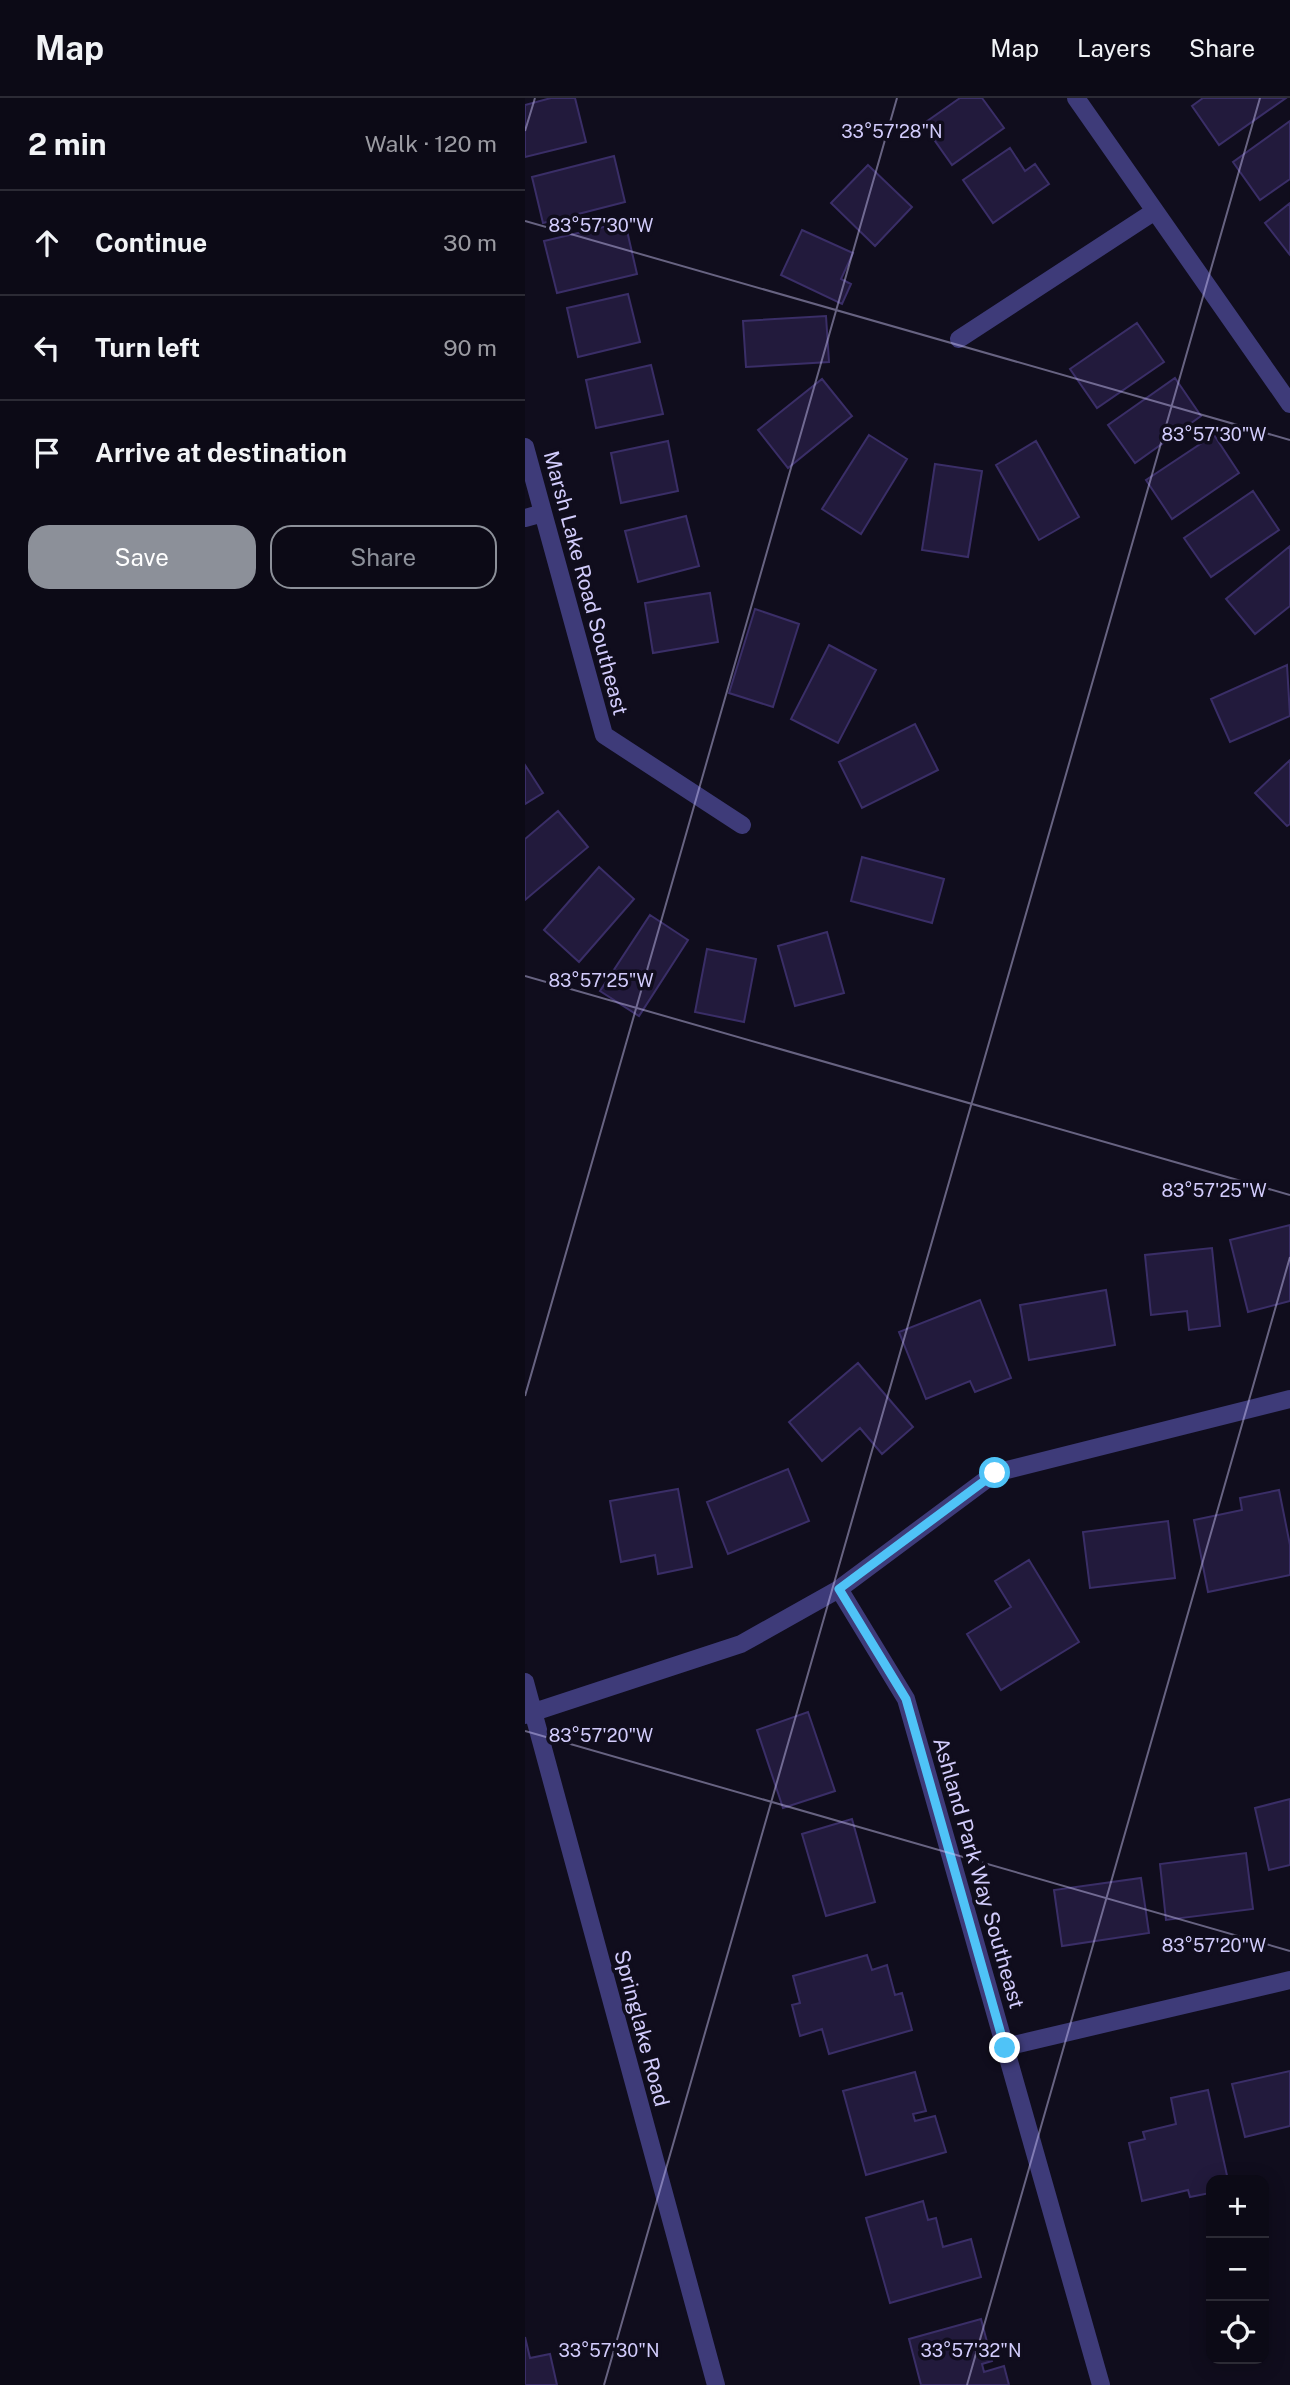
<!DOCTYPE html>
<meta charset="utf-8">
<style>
:root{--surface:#0c0a16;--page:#1a1823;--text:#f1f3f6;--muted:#9a9aa1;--line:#2c2b35;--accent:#8c9099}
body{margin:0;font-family:"Public Sans",sans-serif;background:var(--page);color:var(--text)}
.controls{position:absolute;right:21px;bottom:21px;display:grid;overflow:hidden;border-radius:14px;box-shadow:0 4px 18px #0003}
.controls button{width:63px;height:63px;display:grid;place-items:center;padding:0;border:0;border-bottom:2px solid var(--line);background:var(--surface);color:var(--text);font:35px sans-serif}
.stop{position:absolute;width:21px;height:21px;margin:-16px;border:5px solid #4fc3f7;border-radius:50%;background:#fff}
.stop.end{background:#4fc3f7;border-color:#fff;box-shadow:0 2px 7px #0008}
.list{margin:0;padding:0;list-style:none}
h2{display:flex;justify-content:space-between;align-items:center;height:91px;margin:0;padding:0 28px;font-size:30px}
h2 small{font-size:23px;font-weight:400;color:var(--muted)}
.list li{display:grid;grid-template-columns:46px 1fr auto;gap:21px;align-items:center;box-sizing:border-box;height:105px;padding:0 28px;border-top:2px solid var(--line)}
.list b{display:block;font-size:26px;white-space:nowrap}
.list em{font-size:23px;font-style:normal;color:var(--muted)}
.actions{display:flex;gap:14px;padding:21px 28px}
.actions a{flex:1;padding:16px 0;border:2px solid var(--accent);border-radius:21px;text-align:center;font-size:24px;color:var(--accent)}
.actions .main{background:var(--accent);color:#fff}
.icon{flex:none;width:38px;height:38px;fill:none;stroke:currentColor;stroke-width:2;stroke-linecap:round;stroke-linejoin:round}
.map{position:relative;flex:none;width:765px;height:2287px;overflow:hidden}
header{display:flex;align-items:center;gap:42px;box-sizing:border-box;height:98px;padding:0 35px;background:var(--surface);border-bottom:2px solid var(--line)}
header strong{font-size:33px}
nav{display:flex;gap:38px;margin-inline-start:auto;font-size:24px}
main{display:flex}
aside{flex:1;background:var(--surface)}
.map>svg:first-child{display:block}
.building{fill:#221a3c;stroke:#3a2e67;stroke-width:2}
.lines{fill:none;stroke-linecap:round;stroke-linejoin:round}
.minor{stroke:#3e3b79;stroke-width:18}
.route{stroke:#4fc3f7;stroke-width:9}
.ticks{fill:none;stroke:#d2ccfc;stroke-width:2;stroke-opacity:0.45}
.labels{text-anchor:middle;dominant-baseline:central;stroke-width:7;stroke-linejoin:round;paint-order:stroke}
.street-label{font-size:21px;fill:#d2ccfc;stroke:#100d1d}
.ticks-label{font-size:18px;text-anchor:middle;fill:#d2ccfc;stroke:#100d1d;stroke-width:7;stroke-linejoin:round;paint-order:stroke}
</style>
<header>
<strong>Map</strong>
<nav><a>Map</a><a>Layers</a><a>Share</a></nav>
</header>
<main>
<aside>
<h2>2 min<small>Walk · 120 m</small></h2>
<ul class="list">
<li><svg class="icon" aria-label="ahead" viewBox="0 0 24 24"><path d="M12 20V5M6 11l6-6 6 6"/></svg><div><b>Continue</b></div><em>30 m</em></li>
<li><svg class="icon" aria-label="left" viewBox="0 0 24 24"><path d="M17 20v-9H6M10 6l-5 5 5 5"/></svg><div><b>Turn left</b></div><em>90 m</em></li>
<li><svg class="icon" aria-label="arrive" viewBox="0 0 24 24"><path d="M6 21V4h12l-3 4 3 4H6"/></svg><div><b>Arrive at destination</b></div></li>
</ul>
<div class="actions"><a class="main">Save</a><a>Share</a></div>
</aside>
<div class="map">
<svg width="765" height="2287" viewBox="0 0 765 2287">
<rect width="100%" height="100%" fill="#100d1d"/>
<!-- building -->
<path class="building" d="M26,0H50L61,44L0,59V7Z
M435,0H457L479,30L427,67L398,26Z
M678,0H761L694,47L667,8Z
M765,23V81L735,102L708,64Z
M485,50L500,73L510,66L524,86L468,125L438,82Z
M89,58L100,104L18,125L7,79Z
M343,67L387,109L350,148L306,105Z
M765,105V157L740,125Z
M100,124L112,176L32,195L19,143Z
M277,132L328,155L316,181L326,186L317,206L256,177Z
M103,196L115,244L53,259L42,210Z
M301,218L304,264L221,269L218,223Z
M612,225L639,264L572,310L545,271Z
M126,267L138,316L71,330L61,282Z
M650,280L676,318L610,365L583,327Z
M297,281L327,318L263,370L233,332Z
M344,337L382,361L336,436L297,411Z
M689,337L714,375L647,421L621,382Z
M143,343L153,393L96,405L86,355Z
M511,343L554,419L514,442L471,367Z
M410,366L457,373L443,459L397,452Z
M728,393L754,432L686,479L659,440Z
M161,418L174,468L113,484L100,433Z
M765,448V508L730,536L701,501Z
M185,495L193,544L128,555L120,505Z
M230,511L274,526L248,609L204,595Z
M304,547L351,572L313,645L266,621Z
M762,567L765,618L705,644L686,601Z
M390,626L413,672L337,710L314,664Z
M765,662V726L762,728L730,695Z
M0,667L18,695L0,706Z
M33,713L63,749L0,802V741Z
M337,759L419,781L407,825L326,803Z
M74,769L109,801L54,864L19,832Z
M125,817L163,842L114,918L75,893Z
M302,834L319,895L270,908L253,848Z
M182,851L231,861L219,924L170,914Z
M765,1127V1203L723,1214L705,1142Z
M687,1150L695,1228L664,1232L662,1213L626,1217L620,1157Z
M581,1192L590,1247L504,1262L495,1207Z
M455,1202L486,1280L450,1294L445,1283L401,1301L374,1234Z
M333,1265L388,1329L357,1356L335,1330L297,1363L264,1324Z
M263,1371L284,1423L203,1456L182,1404Z
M153,1391L167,1469L133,1476L130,1457L96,1464L85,1403Z
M754,1392L765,1447V1477L683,1494L669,1422L717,1412L715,1400Z
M643,1423L650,1480L565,1490L558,1434Z
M504,1462L554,1544L476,1592L442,1536L486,1509L470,1483Z
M283,1614L310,1693L258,1710L232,1632Z
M765,1701V1767L744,1772L730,1710Z
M327,1721L350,1804L301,1818L277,1736Z
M721,1755L728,1811L641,1822L635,1766Z
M616,1780L624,1835L537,1848L529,1792Z
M342,1857L347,1872L362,1867L370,1897L377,1895L387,1932L304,1956L297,1931L275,1938L267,1907L275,1905L268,1878Z
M765,1973V2028L720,2039L707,1986Z
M390,1974L401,2013L388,2016L390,2023L410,2018L421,2054L341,2077L318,1993Z
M683,1992L703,2082H686L685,2095L665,2099L663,2092L617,2103L604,2045L620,2041L618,2034L651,2026L646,2000Z
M398,2103L403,2122L411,2120L418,2149L446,2141L456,2179L365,2205L341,2120Z
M456,2221L467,2263L457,2266L459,2274L479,2268L484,2287H396L384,2241Z
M0,2239L5,2260L25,2256L32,2287H0Z"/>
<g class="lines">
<!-- minor -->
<path class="minor" d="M551,0L765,306
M434,241L630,113
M0,349L79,637L217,727
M0,420L18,415
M314,1491L381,1601L576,2287
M0,1584L191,2287
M0,1617L216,1546L314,1491L470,1375L765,1301
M480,1949L765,1882"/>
</g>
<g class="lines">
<!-- route -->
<path class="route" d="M470,1375L314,1491L381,1601L480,1950"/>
</g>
<!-- ticks -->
<path class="ticks" d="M0,33L10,0M0,123L765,342M0,878L765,1097M0,1298L372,0M0,1633L765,1853M79,2287L735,0M442,2287L765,1159"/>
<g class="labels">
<!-- street labels -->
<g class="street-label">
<text transform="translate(61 485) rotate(75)">Marsh Lake Road Southeast</text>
<text transform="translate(454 1775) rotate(74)">Ashland Park Way Southeast</text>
<text transform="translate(117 1930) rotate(75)">Springlake Road</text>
</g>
</g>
<g class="ticks-label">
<text x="367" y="40">33°57'28"N</text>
<text x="76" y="134">83°57'30"W</text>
<text x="689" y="343">83°57'30"W</text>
<text x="76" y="889">83°57'25"W</text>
<text x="689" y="1099">83°57'25"W</text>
<text x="76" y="1644">83°57'20"W</text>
<text x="689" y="1854">83°57'20"W</text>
<text x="84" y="2259">33°57'30"N</text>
<text x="446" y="2259">33°57'32"N</text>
</g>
</svg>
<div class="controls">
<button>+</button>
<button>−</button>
<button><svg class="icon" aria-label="locate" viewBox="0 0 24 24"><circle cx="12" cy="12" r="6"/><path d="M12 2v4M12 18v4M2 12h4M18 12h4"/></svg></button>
</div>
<div class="stop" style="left:470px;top:1375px"></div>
<div class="stop end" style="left:480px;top:1950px"></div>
</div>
</main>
